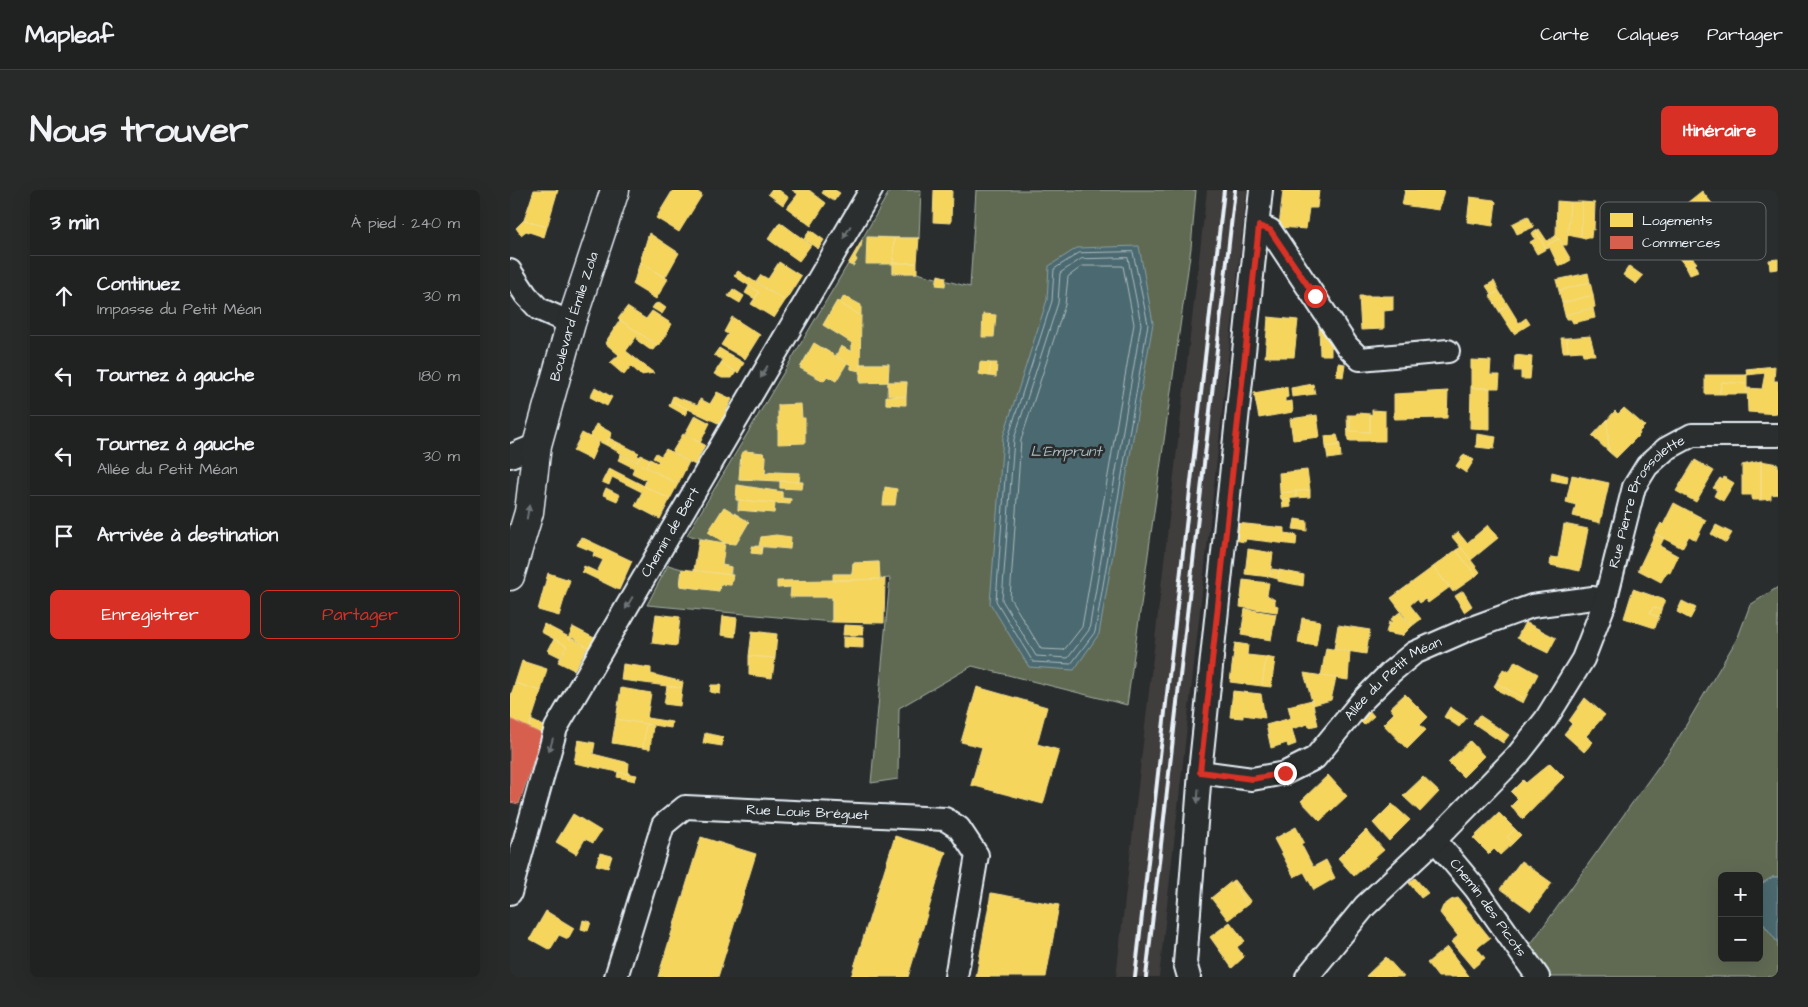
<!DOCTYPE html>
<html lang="fr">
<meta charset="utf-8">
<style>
:root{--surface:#202222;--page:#282a2a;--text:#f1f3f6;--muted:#a2a4a5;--line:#3d3f40;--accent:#d93025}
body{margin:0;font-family:"Architects Daughter",sans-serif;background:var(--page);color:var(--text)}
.controls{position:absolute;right:15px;bottom:15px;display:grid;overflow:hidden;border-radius:8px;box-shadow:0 5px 20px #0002}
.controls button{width:45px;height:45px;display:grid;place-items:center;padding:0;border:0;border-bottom:1px solid var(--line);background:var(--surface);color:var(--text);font:25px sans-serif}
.stop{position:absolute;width:15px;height:15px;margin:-11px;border:4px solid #d93025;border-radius:50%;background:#fff}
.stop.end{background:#d93025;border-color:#fff;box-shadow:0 1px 5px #0008}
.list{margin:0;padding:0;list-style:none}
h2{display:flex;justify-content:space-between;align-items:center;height:65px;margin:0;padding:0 20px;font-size:21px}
h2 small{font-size:16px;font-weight:400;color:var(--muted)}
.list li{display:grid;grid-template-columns:32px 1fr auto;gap:15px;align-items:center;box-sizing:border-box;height:80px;padding:0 20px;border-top:1px solid var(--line)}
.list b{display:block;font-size:19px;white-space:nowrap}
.list p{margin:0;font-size:16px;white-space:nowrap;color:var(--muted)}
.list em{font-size:16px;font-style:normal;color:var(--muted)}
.actions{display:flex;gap:10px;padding:15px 20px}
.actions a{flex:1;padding:11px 0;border:1px solid var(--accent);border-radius:8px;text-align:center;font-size:18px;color:var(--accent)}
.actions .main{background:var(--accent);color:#fff}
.icon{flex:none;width:28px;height:28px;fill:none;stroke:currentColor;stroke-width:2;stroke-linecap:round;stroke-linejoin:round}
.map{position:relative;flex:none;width:1268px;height:787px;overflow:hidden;border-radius:8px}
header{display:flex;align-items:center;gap:30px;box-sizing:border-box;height:70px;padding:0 25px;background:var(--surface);border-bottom:1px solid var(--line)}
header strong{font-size:24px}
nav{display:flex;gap:28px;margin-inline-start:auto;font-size:18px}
.intro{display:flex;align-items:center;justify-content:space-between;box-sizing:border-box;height:120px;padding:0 30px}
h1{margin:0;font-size:35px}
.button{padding:12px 22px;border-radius:8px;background:var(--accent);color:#fff;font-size:18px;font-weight:700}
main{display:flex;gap:30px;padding:0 30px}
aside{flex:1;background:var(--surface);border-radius:8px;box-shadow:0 5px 20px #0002}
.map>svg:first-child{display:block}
.built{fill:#3f3c3c}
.green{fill:#606b52;stroke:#a4aea5;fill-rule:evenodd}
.water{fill:#4c696f;stroke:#8a9fa6}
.homes{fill:#f6d55c;stroke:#f2dd8b}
.shops{fill:#d6604d;stroke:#db8c80}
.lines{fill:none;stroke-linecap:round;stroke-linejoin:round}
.shore{stroke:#aabbc1;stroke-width:1}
.minor-casing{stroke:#e8f1f8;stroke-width:26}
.secondary-casing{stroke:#e8f1f8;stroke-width:31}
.minor{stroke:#2a2d2e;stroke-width:22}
.secondary{stroke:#2a2d2e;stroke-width:28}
.rail{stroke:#e8f1f8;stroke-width:4}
.oneway{fill:#6c7275}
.route{stroke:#d93025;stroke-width:6}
.labels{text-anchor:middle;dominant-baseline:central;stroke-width:5;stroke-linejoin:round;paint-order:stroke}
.street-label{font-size:14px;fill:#e8f1f8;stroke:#2a2d2e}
.water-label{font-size:15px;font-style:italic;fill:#aabbc1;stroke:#2a2d2e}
.key{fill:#2a2d2e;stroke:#63686b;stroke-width:1}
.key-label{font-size:14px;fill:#e8f1f8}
</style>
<header>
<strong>Mapleaf</strong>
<nav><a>Carte</a><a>Calques</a><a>Partager</a></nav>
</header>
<div class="intro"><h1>Nous trouver</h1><a class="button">Itinéraire</a></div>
<main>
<aside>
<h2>3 min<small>À pied · 240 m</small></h2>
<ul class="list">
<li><svg class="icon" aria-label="ahead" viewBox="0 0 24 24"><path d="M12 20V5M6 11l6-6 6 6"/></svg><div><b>Continuez</b><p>Impasse du Petit Méan</p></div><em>30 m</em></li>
<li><svg class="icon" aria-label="left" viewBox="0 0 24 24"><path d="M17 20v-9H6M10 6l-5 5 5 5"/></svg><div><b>Tournez à gauche</b></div><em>180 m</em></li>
<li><svg class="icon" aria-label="left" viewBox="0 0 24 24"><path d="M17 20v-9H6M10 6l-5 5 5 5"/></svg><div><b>Tournez à gauche</b><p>Allée du Petit Méan</p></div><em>30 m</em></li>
<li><svg class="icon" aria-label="arrive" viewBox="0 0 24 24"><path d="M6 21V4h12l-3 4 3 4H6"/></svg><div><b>Arrivée à destination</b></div></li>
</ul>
<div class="actions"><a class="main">Enregistrer</a><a>Partager</a></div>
</aside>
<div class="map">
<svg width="1268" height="787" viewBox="0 0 1268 787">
<rect width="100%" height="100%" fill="#2a2d2e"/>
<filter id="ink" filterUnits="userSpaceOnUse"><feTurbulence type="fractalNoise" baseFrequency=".02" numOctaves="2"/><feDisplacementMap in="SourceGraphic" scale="10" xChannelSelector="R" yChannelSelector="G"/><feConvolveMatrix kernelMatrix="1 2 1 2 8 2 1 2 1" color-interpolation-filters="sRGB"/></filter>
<g filter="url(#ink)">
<!-- built -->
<path class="built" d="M697,0H737L649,787H606Z"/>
<!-- green -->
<path class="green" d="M380,0H411L409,48L358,47L383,74V83H407L460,97L466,0H686L681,58L617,515L462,476L389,518L388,589L361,593L380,388L370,389L369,372L343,373L342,384H324L323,391L267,398L281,397V407H322V432L137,415L158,375L172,379L170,396L209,401L210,394L221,395V377L212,375L214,354L177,345L338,74L343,76L347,70L345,67L351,57V51ZM334,106L350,174H379L378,192L350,193V181L341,179V175L337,173L326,191L317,186L313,191L290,178L304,153L325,166L331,157L342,162V153L313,135L327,111L330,113ZM378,192H397L395,215L376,214ZM235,261L253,263L256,266L255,284L262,282L290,283L289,292L293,293L292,299L270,298V291L229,289L231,264ZM228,295L272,302V308L281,309L280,314L265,313L264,323L228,320V310L226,309ZM214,317L239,332L226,354L215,353L199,342ZM251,347H257L280,359L252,357L251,364L241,363L242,356H250Z
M1268,397V687H1263L1249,695V686H1212V768H1249V728L1268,753V787H1040L1020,755L1166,552L1228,447L1240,415Z"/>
<!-- water -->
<path class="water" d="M629,56L643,133L589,444L564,480L519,477L480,413L493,247L537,110L539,76L567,58Z
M1263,687H1268V753L1249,728V695Z"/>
<!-- homes -->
<path class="homes" d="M24,0H48L37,37L14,30Z
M163,0H185L192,5L169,42L146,28Z
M261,0H269L278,7L273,15L258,4Z
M282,0H299L316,13L301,36L277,18L288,4Z
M314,0H325L330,3L324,11L312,3Z
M424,0H442L441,33L423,32Z
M773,0H809L807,18H799L796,39L769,37Z
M895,0H934L929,20L892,15Z
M1192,1L1209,22L1201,29L1205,35L1193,45L1172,17Z
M960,7L984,10L986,12L983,36L957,32Z
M1047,11L1060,12L1057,55H1053L1049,49L1044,47L1046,45Z
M1060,12H1072L1071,48L1058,45Z
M1072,12L1085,13L1084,40L1082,39L1081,48H1071Z
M1018,26L1024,37L1007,44L1002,34Z
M14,30L37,37L34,47L16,41L11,45L6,38Z
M270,32L301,55L289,71L258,49Z
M1029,39L1037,51L1044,47L1049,49L1038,54L1039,58L1036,59L1026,41Z
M300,40L314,50L308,59L294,49Z
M1026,41L1036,59L1027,64L1020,52L1025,49L1022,43Z
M139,43L169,63L155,88L130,72Z
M1165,43L1180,65L1187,73L1176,77L1155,50Z
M357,47L384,48L383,74H356Z
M384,48H409L407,73H383Z
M1049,49L1061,70L1049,77L1038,54Z
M352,50L351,56L345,67L347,70L343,76L338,74Z
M1268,69V79L1260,80L1259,70Z
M130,72L158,89L146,109L123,95Z
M269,72L291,86L275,111L246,92L251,85L258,89Z
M383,73H407V83H383Z
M1185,74L1188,82L1180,85L1176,77Z
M1119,76L1133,86L1126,94L1113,85Z
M228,81L275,111L264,128L241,114L249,102L224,86Z
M1078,83L1080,92L1049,101L1046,90Z
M428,85L436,87L435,96L426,95Z
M984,91L989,101L982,105L976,96Z
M1080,92L1083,105L1052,113L1049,101Z
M239,96L249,102L245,109L235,103Z
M223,99L234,106L230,113L218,106Z
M989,101L998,115L989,121L980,106Z
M1083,105L1085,117L1055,125L1052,113Z
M334,106L351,115V126L330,113Z
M849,106H883V120L874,121V139L851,140Z
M327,111L351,126L350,181L341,179V175L326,166L331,156L342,162V153L313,135Z
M149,113L156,118L152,124L142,118L145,114Z
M998,115L1009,133L1016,128L1020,134L1004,144L989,121Z
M117,117L136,129L142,121L162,134L149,156L108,129Z
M1083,118L1085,128L1063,133L1061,129H1056L1055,125Z
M473,124L486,125L484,147H472Z
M222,127L250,145L235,169L211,155L218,144L214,142Z
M758,127L788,130L784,167H755Z
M110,130L147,155L143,160L139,159L128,151L127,146L116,161L144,183L131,185L121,176L114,185L100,173L109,165L95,153Z
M809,136H816L828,157H821V165H810Z
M1080,146L1085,165H1073L1072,161L1058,162L1057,148Z
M1051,148H1057L1058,162H1053Z
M304,153L337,173L326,191L317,186L314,191L290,178Z
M209,158L234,173L228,183L211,173L213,170L204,165Z
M1005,165L1022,167L1020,189H1011V181H1004Z
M961,170L981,171L980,185H990L989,198H961Z
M470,172L481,173L479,186L469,184Z
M211,173L226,182L222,188H212L204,184Z
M481,173H487L486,187L479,186Z
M828,173L835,174L833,187L826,186Z
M350,174H379L378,192L350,193Z
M1265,176L1264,191H1268V224L1238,222L1237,198L1252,199L1255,183L1237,185L1236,179Z
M1195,185H1237V194L1212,192L1209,204H1195Z
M378,192H397L396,206L378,205Z
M1212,192L1237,194V204H1209Z
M803,194L805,204L782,207L781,198Z
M85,197L102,207L97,216L80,207Z
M777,197L778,207L775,208V212L782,211L783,222L749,228L744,203Z
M961,198H980V239L960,238Z
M938,201L937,228L884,229V204Z
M207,202L222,209L210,234L161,211L163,206L188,215L190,209L200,214Z
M376,206H396V215L376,214Z
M161,211L178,219L175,225L159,216Z
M291,214L292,228H295V253L268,254V215Z
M1114,218L1135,236L1129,242L1130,244L1106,268L1099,262L1097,230L1105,221L1108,224Z
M862,220L875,221V251H838L837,225H840V241L860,242V224L862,225Z
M847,223L860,224V242L840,241V225H846Z
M185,225L200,233L190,253L175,244Z
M807,225L810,247L783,250L780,229Z
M1097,230L1098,247L1099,262L1082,246Z
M86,234L102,243L96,255L80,247Z
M72,243L89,252L81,270L63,261Z
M173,244L195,255L185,275L162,262Z
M967,244L986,247L984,259L966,257Z
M827,245L830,255L816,257L815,246Z
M99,248L107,252L103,259L96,255Z
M107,252L129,263L127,265L130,267L127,272L103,259Z
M830,255L831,267L818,269L816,257Z
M156,259L179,272L168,294L136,277L140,269L147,273L149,271L143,268L146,263L151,266Z
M235,261L253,263L256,266L255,284L262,282L290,283L289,292L229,289L231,264Z
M111,264L168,294L160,309L134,296L136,290L122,283L124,278L108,270Z
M954,264L964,270L956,283L946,276Z
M131,265L140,269L136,277L127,272Z
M1185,270L1204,281L1186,312L1166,301Z
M1251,271V310H1242V305H1232V275Z
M1251,271L1268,274V304L1261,305V309L1251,310Z
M99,278L160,309L150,329L125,316L132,302L102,287L99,295L92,292Z
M797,280L800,300L770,303L769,283Z
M1042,282L1058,286L1057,293L1041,290Z
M1062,285L1099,293L1090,333L1063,326L1066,315L1056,312Z
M1214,287L1224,293L1213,311L1204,306L1207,300L1203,298L1210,288L1213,290Z
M270,291L293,292L292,299L270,298Z
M227,295L272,302V308L281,309L280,314L226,310Z
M375,297L387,299L385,315H373Z
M96,298L110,305L107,311L93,305Z
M800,300V307L786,308V301Z
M786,301V308L771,309L770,303Z
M780,308L781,317L773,318L772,309Z
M229,310L265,313L264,323L228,320Z
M1164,313L1196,330L1186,350L1179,346L1172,358L1145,344L1151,333L1153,335Z
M214,317L239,332L226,354L215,353L198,342Z
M785,329L797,331V341L783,339Z
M726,333L775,338V343L787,345L786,355L736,349L735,352L724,350Z
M1054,334L1078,339L1070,381L1040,375L1041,367L1048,368Z
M978,335L988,348L961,370L942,347L948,342L957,353Z
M1206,335L1222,343L1216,353L1201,344Z
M1145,344L1154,348L1150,356L1168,366L1160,383L1157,382L1151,392L1128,380Z
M266,345L281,347L280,359L249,356L251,347Z
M71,347L122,371L109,400L72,382L74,376L87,382L93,370L83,366L84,362L67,355Z
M189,349L215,353L212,375L221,377L220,385L184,380Z
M242,356L252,357L251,364L241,363Z
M951,357L970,382L966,386L946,360Z
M738,359L763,363L760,387L735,384Z
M946,360L966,386L943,402L923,377Z
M369,372L370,389L323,391V384H342L343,373Z
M923,377L940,397L918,413L915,409L910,413L907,409L900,415L911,429L902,436L881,408Z
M172,379L223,385L221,395L210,394L209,401L170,396Z
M762,379L769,380L768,389L760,387Z
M769,380L794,385L793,396L768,391Z
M38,383L60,390L49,426L28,420Z
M375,389L374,433L322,432V407H280L281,397L267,398V391Z
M733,390L759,393L757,405L765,410V415L768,416L767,422L730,417Z
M1123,399L1155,410L1151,420L1143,417L1140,424L1149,427L1145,438L1114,428Z
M953,401L962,416L954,422L945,406Z
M1172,411L1186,418L1180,429L1167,422Z
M1143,417L1151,420L1149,427L1140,424Z
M735,419L766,424L761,450L731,445Z
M890,422L902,436L892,446L876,443L879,432H883L881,429Z
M146,424L170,427L167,456L142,453Z
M213,426L227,428L225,447L211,445Z
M792,428L810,431L806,456L788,453Z
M1015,432L1046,448L1038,463L1007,448Z
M34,434L78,457L64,480L48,472L57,456L31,442Z
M334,435L353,436V445H333Z
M828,435L860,440L856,464L824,459Z
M63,437L88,450L82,460L62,447L60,450L58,448Z
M242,441L267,444L265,468L239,466Z
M333,447L353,448V458L333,457Z
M44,449L57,456L50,467L38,461Z
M725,453L738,455L737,465L756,467L752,496L720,492Z
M816,458L840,462L838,490L811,486Z
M239,466L265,468L262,488L239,485Z
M756,467L765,469L761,497L752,496Z
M12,471L37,479L31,501L5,493Z
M1005,471L1028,484L1015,509L986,493L993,479L999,482Z
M113,474L141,478V484L173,492L172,498L111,490Z
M794,483L826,488L821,510L803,515Z
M5,493L31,501L19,538L0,529V508Z
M986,493L1015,509L1013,513L989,501L984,496Z
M201,495H211L210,504L200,502Z
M157,496L172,498L170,516L154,514Z
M467,497L537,517L527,554L549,560L533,614L461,595L472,557L451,552Z
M111,498L141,503L137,528L162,532L161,538L106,529Z
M723,501L751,504L755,528L733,525V528L720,527Z
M895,504L918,527L910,535L916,540L897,559L873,534L884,523L880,518Z
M1075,508L1095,525L1076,546L1083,552L1074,562L1054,544L1062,534L1059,531Z
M802,510L808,535L799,537L798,534L782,539L786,554L778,557L777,553L761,558L756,535L781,528L778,516Z
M940,517L957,528L949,537L934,527Z
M857,518L864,526L854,535L848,529Z
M969,525L999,545L993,553L963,533Z
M106,529L136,534L133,558L102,553Z
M21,530L36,537L32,544L19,538Z
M136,534L143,536L140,559L133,558Z
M195,543L213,547L212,556L193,553Z
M68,550L85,553L83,564L119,573L118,584L64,573Z
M960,551L974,566L953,587L938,572Z
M1040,573L1054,587L1013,629L1001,616L1008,609L1001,602L1013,590L1016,593Z
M108,582L127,585L125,591L107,587Z
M818,585L837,606L810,631L791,611Z
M913,587L929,602L910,622L893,606Z
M882,614L900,630L879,651L863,633Z
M989,623L1005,639L997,647L1003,653L990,665L984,659L979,664L963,648Z
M63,624L91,641L83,653L75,649L66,664L46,652Z
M786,637L794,652L791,654L803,677L816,670L825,688L804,700L794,682L784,687L764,649Z
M1005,639L1011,645L1003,653L997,647Z
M856,640L874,660L844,686L828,668Z
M385,646L436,662L398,787H341Z
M191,647L246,664L208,787H148Z
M90,663L102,666L98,678L86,675Z
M1011,671L1042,693L1021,721L990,699Z
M905,688L918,703L911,708L899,693Z
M724,690L741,712L737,715L722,691Z
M722,691L737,715L718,730L701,708Z
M481,703L549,715L536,787H466Z
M948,708L980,748L967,758L975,768L963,778L941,752L948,746L930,723L933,716L941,710Z
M36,721L64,738L58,749L49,745L40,760L20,749Z
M73,730L81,732L78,741L71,739Z
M720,732L735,751L727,757L734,767L722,778L700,747Z
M937,757L959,786L958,787H928L917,773Z
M876,767L894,787H857L856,786Z"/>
<!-- shops -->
<path class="shops" d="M0,529L32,544L9,614L0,612Z"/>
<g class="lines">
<!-- shore -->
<path class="shore" d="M623,62L638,134L585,442L561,474L523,472L486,411L498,248L542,111L544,79L569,63Z
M618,68L631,134L579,440L558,468L526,466L492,410L504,249L548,113L550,83L571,69Z
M573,76H613L624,134L572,437L554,460L531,459L500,408L511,250L555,115L558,87Z"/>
<defs>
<g id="minor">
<path d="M749,36L760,40L837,156L850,169L938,161"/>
<path d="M0,81L16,105L29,119L61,133"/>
<path d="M0,266L27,255"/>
<path id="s1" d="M690,582L742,589L775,583L805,568L851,512L881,482L904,463L959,439L1022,416L1083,408L1095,412"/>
<path id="s2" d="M925,650L966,699L1028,787"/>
<path id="s3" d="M0,703L46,538L361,0"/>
<path id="s4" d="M106,787L153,635L175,617L435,629L449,638L467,665L446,787"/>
<path d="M679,787L675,773L690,582L751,0"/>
<path id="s5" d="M797,787L855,716L925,650L1007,566L1036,529L1073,469L1095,412L1124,297L1137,276L1156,259L1182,245H1268"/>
</g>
<g id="secondary">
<path id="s6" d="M0,386L19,322L27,255L61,133L105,0"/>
</g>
</defs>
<!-- minor casing -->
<use href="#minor" class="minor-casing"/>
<!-- secondary casing -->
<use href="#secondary" class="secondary-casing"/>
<!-- minor -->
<use href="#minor" class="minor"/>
<!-- secondary -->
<use href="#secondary" class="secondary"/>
<!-- rail -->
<path class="rail" d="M625,787L714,0
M636,787L725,0"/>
</g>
<!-- one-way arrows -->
<defs><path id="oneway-solid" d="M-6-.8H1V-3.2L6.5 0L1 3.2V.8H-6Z" transform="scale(1.25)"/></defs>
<g class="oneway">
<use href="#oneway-solid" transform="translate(337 42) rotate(120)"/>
<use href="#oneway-solid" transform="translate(254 182) rotate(120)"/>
<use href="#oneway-solid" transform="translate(18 322) rotate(-80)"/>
<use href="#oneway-solid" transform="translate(119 413) rotate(120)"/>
<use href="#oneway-solid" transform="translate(41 555) rotate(106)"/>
<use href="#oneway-solid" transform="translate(688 606) rotate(94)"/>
</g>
</g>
<g class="lines" filter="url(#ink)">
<!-- route -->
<path class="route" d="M775,583L742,589L690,582L749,36L760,40L805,106"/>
</g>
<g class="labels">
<!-- street labels -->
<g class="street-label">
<text stroke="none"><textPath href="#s6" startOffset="268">Boulevard Émile Zola</textPath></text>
<text stroke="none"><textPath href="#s5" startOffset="596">Rue Pierre Brossolette</textPath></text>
<text stroke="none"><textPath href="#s3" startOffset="398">Chemin de Bert</textPath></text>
<text stroke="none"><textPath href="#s1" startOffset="232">Allée du Petit Méan</textPath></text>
<text stroke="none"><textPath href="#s4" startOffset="310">Rue Louis Bréguet</textPath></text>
<text stroke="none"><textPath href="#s2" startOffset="86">Chemin des Picots</textPath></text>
</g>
<!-- water labels -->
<g class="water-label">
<text x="556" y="261">L'Emprunt</text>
</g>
</g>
<!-- legend -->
<rect x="1090" y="12" width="166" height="58" rx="8" class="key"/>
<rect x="1100" y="23" width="23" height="14" fill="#f6d55c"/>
<rect x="1100" y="46" width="23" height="13" fill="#d6604d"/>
<g class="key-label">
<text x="1132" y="35">Logements</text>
<text x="1132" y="57">Commerces</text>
</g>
</svg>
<div class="controls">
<button>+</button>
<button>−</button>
</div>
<div class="stop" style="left:805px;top:106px"></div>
<div class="stop end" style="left:775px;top:583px"></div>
</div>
</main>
